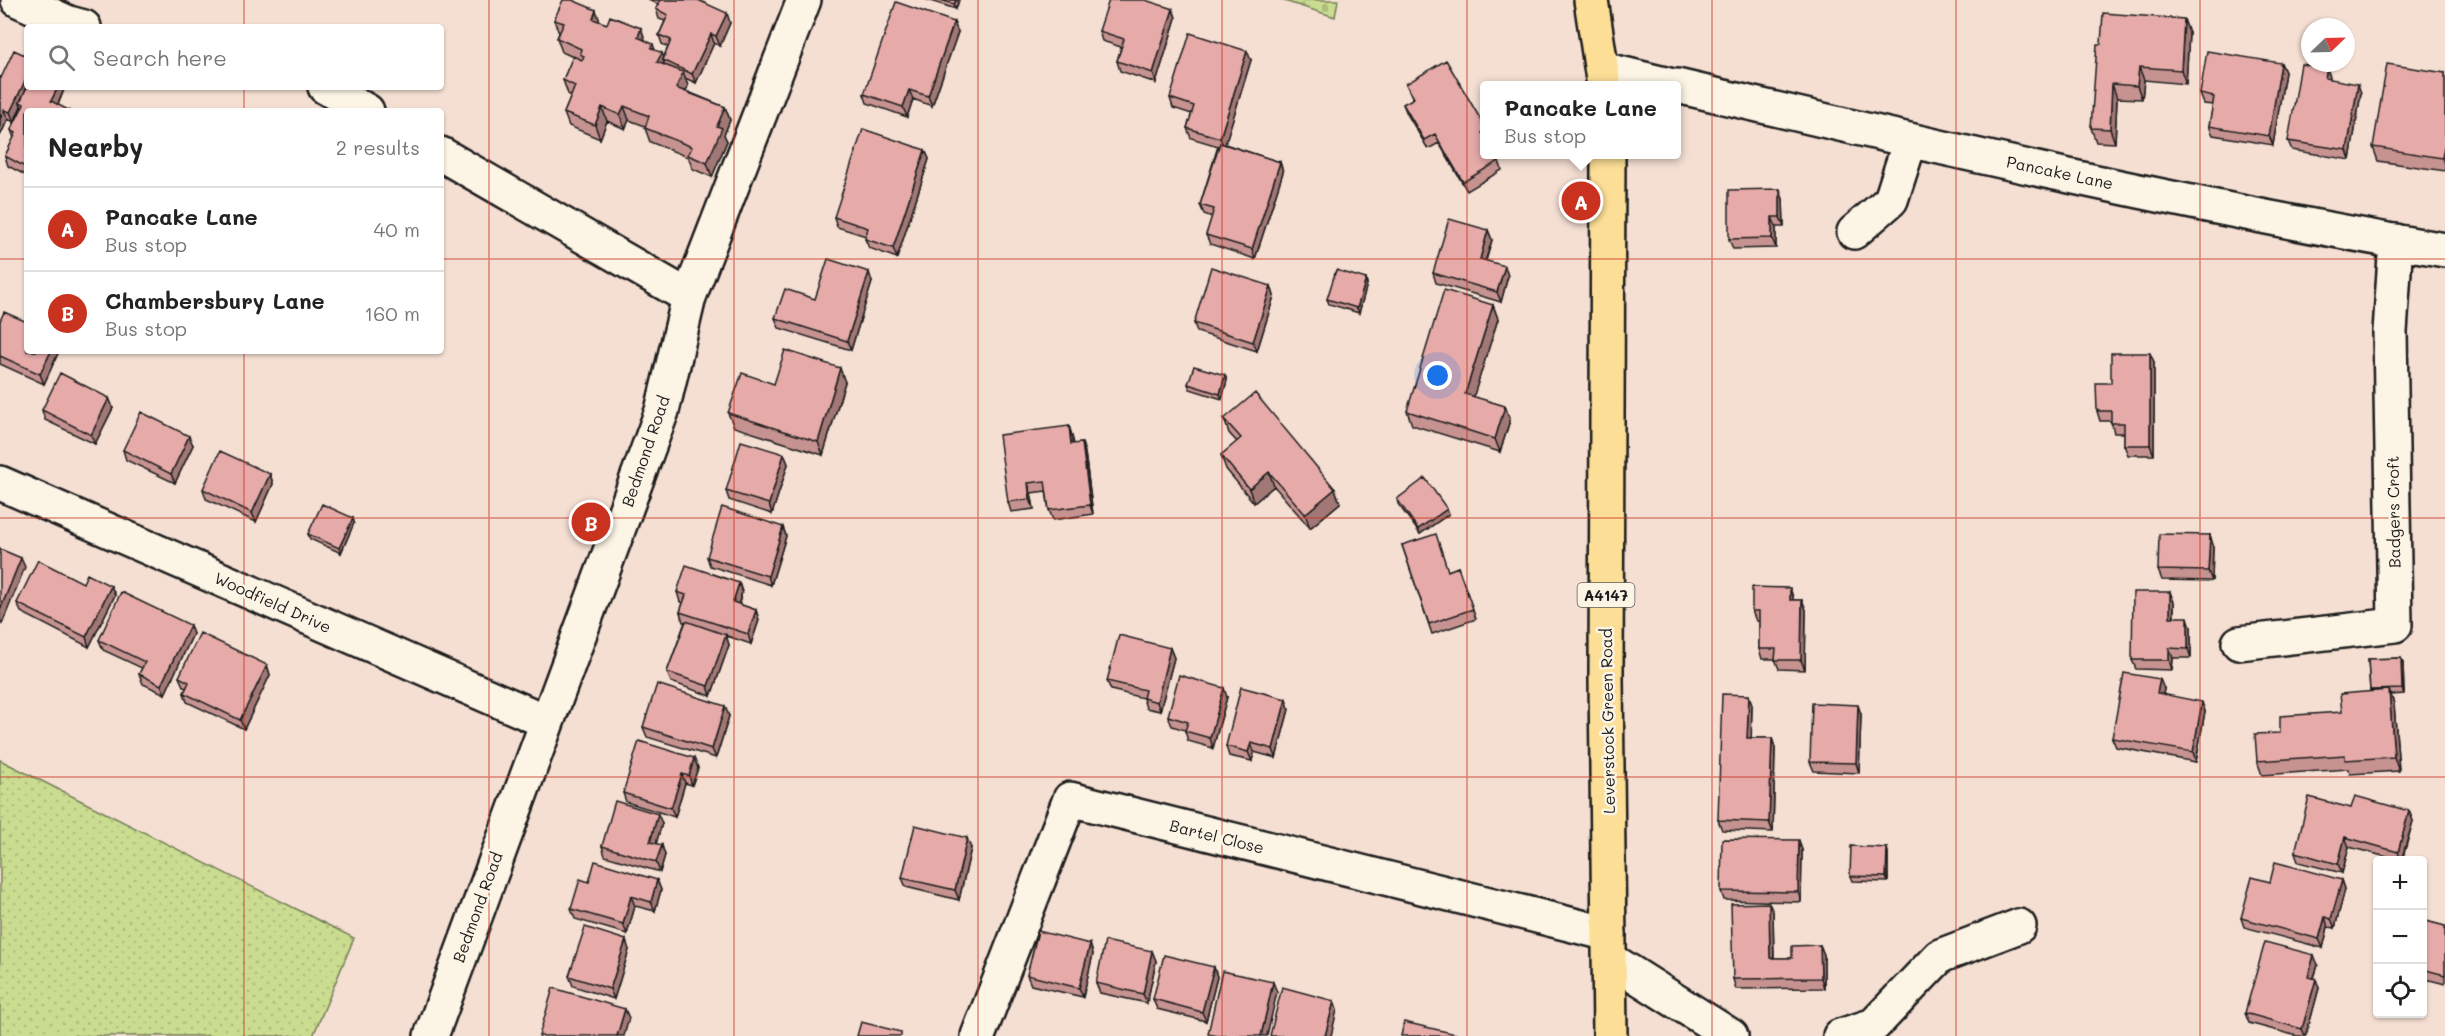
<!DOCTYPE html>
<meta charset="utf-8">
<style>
:root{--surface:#fff;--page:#f2f2f2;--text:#222;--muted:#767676;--line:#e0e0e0;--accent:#c8321e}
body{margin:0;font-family:Mali,sans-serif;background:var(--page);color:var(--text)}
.controls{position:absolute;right:18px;bottom:18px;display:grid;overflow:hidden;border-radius:6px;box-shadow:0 2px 4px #0004}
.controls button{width:54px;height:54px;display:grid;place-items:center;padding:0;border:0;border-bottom:2px solid var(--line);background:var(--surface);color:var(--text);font:30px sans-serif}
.compass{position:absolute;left:2301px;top:18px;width:54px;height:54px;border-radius:50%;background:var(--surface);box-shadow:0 2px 4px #0004;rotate:67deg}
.you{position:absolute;left:1438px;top:376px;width:21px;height:21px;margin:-15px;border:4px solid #fff;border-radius:50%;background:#1a73e8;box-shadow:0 0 0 9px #1a73e833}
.badge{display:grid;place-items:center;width:39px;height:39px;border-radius:50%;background:var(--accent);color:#fff;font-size:20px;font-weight:700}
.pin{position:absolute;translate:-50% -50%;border:3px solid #fff;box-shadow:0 2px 6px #0006}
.popup{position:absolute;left:1480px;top:81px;width:201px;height:78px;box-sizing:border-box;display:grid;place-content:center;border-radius:6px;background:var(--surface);filter:drop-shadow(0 2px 4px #0005);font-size:20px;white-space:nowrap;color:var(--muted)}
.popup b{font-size:22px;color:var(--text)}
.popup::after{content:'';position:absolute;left:50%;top:100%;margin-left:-12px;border:12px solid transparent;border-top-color:var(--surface)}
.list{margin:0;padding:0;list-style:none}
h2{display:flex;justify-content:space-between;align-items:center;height:78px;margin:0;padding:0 24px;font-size:26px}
h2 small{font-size:20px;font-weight:400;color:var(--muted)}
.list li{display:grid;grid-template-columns:39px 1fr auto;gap:18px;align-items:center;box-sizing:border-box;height:84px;padding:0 24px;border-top:2px solid var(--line)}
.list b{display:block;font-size:22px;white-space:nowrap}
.list p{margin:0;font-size:20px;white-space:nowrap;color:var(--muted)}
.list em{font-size:20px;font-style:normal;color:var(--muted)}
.icon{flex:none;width:33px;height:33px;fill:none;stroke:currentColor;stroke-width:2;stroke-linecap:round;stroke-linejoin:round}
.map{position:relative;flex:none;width:2445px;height:1036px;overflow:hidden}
.search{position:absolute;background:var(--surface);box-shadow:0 2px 4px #0004;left:24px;top:24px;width:420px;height:66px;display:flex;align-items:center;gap:15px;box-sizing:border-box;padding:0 21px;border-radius:6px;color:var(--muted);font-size:22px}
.panel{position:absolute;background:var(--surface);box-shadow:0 2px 4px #0004;left:24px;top:108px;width:420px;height:246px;border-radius:6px}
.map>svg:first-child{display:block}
.grass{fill:url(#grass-dots);stroke:#737c56;stroke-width:1.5}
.cemetery{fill:url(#cemetery-stones);stroke:#737c56;stroke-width:1.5}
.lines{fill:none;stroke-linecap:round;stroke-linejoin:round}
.minor-casing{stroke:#1c1c1c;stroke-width:38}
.major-casing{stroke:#1c1c1c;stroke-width:38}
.minor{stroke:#fcf5e5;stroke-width:33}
.major{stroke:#fcde96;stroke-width:33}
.wall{fill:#c69391;stroke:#1c1c1c;stroke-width:1.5}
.shaded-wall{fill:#a17876;stroke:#1c1c1c;stroke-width:1.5}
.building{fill:#e6aba9;stroke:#1c1c1c;stroke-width:1.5}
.grid{fill:none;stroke:#c8321e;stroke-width:1.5;stroke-opacity:0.55}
.labels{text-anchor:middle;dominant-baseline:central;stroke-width:5;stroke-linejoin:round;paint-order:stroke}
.shield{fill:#fcf5e5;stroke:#5f5d58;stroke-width:1.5}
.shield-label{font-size:15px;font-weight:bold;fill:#1c1c1c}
.street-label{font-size:16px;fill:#1c1c1c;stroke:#fcf5e5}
</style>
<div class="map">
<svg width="2445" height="1036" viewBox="0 0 2445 1036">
<defs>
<pattern id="grass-dots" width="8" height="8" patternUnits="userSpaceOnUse" patternTransform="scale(1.5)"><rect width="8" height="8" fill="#cadc90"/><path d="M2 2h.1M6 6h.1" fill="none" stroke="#adbc7c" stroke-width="1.8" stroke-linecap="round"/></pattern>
<pattern id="cemetery-stones" width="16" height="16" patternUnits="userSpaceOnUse" patternTransform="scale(1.5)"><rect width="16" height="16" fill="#cadc90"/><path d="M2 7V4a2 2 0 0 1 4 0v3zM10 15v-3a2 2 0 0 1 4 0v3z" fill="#adbc7c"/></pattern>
</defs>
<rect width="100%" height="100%" fill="#f5dfd3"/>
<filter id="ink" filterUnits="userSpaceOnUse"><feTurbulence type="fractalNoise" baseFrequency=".0167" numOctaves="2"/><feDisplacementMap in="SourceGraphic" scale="12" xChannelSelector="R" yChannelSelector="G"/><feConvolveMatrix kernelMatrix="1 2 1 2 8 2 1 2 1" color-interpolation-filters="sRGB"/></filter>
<g filter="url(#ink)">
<!-- grass -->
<path class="grass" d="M0,760L354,938L313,1036H0Z"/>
<!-- cemetery -->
<path class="cemetery" d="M1281,0H1338L1335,17Z"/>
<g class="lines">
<defs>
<path id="minor" d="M18,0L69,23L84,27
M1603,69L1673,86
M1677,86C1932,146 2187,206 2445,250
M325,87L367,111
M441,154L689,297
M1854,232L1891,200L1910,141
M0,483L545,721
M2239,643L2395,625L2390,332L2396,241
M1611,960L1731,1036
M431,1036L662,411L689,297L804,0
M978,1036L1070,799L1609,934
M1840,1036L1874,1025L1940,956L2019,926"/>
<path id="major" d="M1591,0L1604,86
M1608,154L1606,678L1610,1036"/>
</defs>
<!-- minor casing -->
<use href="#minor" class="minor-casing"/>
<!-- major casing -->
<use href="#major" class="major-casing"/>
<!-- minor -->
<use href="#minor" class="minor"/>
<!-- major -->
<use href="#major" class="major"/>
</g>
<!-- wall -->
<path class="wall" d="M648,0H698L730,23L720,46L714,43L696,83L685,78L688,86L686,91L725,107L730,120L724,135L727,141L712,177L693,169L688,157L650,142L645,128V126L629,120L625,129L607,121L600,139L569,126L564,113L571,96L568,94L563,80L573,57L562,52L557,38L559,33L554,20L600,22L607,24L641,28L645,41L653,44L655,50L663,58L668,47L662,44L659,35L665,21L659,19L656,9L658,4Z
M927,0H959L956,9Z
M1173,9L1176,18L1156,83L1120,71L1117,61L1121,47L1102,41L1099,31Z
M958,32L932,106L913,99L907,117L867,103L864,94Z
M2189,33L2186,84L2144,80L2142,99L2117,98L2115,143L2096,142L2091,128L2101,44Z
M1251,60L1225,144L1280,162L1283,172L1255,259L1210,244L1206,235L1212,217L1204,214L1200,205L1218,146L1191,138L1187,128L1192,114L1173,108L1170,98Z
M2281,63L2285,72L2273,145L2213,135L2209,126L2213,105L2204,104L2200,94Z
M2327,68L2330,79L2361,93L2350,160L2292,150L2288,141Z
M2445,73V171L2378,161L2373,147Z
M0,77L27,87H65L58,105L27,111V176L8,166L5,156L14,138L11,130L22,108L21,106L14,122L8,119L0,136Z
M1406,84L1485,127V154L1499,161L1502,170L1467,191L1439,143L1428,149L1407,114L1403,104L1413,99Z
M925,150L929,159L897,258L869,248L865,239L866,236L837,227L834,217Z
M1783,199L1784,227H1776V248L1733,249L1729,239Z
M1488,230L1492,240L1486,261L1508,276L1501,302L1436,283L1433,273Z
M1366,279L1367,284L1359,313L1329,304L1327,299Z
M872,282L851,350L779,328L775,318L815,299Z
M1271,286L1274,296L1257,351L1197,332L1194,323Z
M1493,305L1498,319L1473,397L1505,406L1510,420L1500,452L1412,425L1407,411Z
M0,321L27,351H59L44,384L0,364Z
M2154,362V455H2128L2124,445V433H2114L2111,421H2100L2097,411L2111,383Z
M1227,380L1222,399L1190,389L1188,384Z
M845,382L823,455L734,427L728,413L774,384Z
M109,398L113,408L95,444L45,420L42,410Z
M1224,419L1335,489L1340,503L1310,528L1274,486L1254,503L1226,469L1221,455L1237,442L1229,433Z
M1069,426L1072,436L1074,444L1082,443L1085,453L1093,514L1053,520L1049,510L1046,491L1031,493L1034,509L1011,512L1008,502Z
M193,445L175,483L126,460L123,450Z
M784,454L788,464L772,514L729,500L726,491Z
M270,474L273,484L256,522L206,499L203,489Z
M1397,499L1449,514L1420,534L1398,504Z
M353,518L354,523L341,553L310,539L308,534Z
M783,527L786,536L771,585L710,566L707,557Z
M2210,535L2213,545L2212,581L2162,580L2158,570Z
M1402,545L1448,571L1458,567L1476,619L1432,634Z
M83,583L111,586L115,595L89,647L21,612L17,603Z
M739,583L742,592L739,604L756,610L759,620L751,644L724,635H726L729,645L711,696L671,682L667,672L685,622H683L680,612L683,603L680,602L677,592Z
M2170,592L2174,602V617L2191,627V658H2173L2172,670L2136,669L2132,660Z
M1793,597V600H1802L1806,610L1805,670L1779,669L1775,659H1762L1759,649V621H1756L1752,611Z
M193,634L165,694L143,684L139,674L142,668L103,650L99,640Z
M1170,648L1174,658L1160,711L1146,708L1143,698L1111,690L1107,681Z
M2401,658L2403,663L2404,694L2391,695L2394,704L2399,771L2350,774L2348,769L2262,775L2257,761L2280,733L2342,712L2370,691L2368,659Z
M267,665L270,675L244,729L187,702L184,693L186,688L183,686L179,677Z
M2164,689L2163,694L2205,711L2196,762L2116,747L2112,738Z
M1227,697L1213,748L1188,741L1185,731V730L1172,726L1168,716Z
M1286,699L1289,709L1276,758L1254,752L1252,761L1229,756L1226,746Z
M1752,705L1751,738H1772L1775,748L1773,832L1722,830L1718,820Z
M1861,714L1859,773L1814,771L1810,762Z
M729,716L716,758L647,737L643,727Z
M694,758L698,768L692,785L685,783L675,817L626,802L623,793Z
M2351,808L2409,811L2413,821L2402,861L2349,847L2342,873L2298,862L2295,852Z
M662,823L656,843L665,855L660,872L605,856L602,846Z
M971,848L959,900L906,887L902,878Z
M1887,848L1888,853V882L1852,881L1850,876Z
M1802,850L1801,902L1724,900L1721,891Z
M657,880L661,890L655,911L635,906L627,934L575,919L571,909L589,882Z
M2342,880L2345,889L2335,928L2328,927L2323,948L2244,927L2241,918L2270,882Z
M1773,912L1774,958H1792L1820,945L1824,955V988L1736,989L1733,979Z
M2422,920L2445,926V984L2422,978Z
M1090,944L1093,954L1083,997L1031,985L1027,975Z
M629,950L614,999L573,986L569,976Z
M1152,951L1156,961L1147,1003L1100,993L1096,983Z
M2318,965L2314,978L2319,988L2306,1036H2297L2249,1023L2245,1013Z
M1214,967L1217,977L1206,1021L1157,1009L1153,999Z"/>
<!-- shaded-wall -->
<path class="shaded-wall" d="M956,0H959L956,9L954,4Z
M1173,9L1176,18L1156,83L1153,73Z
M596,10L601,24L593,19Z
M727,13L730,23L720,46L716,36Z
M2184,19L2189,33L2186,84L2181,70Z
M954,22L958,32L932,106L928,96Z
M641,28L646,42L638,37Z
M711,34L714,43L696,83L692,74Z
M1247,51L1251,60L1224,148L1220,138Z
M662,53L665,61L663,60L666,69L657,62Z
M2281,63L2285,72L2273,145L2269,136Z
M2139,67L2144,80L2142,99L2137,86Z
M2327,68L2330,77L2328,88L2325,78Z
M683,72L688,86L681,101L676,88Z
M27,77V87L20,102L21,106L14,122L10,112Z
M2112,84L2117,98L2115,143L2110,129Z
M2358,84L2361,93L2350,160L2347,150Z
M58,87H65L55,111L51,101Z
M909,90L913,99L907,117L903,107Z
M624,106L629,120L625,129L620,115Z
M602,107L607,121L600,139L595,125Z
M725,107L730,120L724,135L727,141L712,177L707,163L717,126Z
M4,110L8,119L0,136V119Z
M2445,142V165L2442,158Z
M925,150L929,159L897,258L893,248Z
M1280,162L1283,172L1255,259L1252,249Z
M1780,189L1783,199L1784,227L1780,217Z
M1772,217L1776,227V248L1772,238Z
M1488,230L1492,240L1483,268L1480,259Z
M1505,266L1508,276L1501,302L1497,292Z
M869,272L872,282L851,350L847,341Z
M1366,279L1367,284L1359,313L1357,308Z
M1271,286L1274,296L1257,351L1253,342Z
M1493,305L1498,319L1470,408L1465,394Z
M51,351H59L44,384L40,374Z
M2150,353L2154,362V455L2150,445Z
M840,368L845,382L823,455L818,442Z
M1225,375L1227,380L1222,399L1220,394Z
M109,398L113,408L95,444L91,435Z
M1505,406L1510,420L1500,452L1495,439Z
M1069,426L1072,436L1075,454L1071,444Z
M189,436L193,445L175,483L171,474Z
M1082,443L1085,453L1093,514L1090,505Z
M784,454L788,464L772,514L769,504Z
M1269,472L1274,486L1254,503L1249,489Z
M270,474L273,484L256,522L252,513Z
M1028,483L1031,493L1034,509L1030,499Z
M1335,489L1340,503L1310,528L1305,514Z
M1447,509L1449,514L1420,534L1418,529Z
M353,518L354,523L341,553L339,548Z
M783,527L786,536L771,585L768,576Z
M2210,535L2213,545L2212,581L2208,571Z
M21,558L25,567L2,624L0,619V610Z
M739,583L742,592L736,612L733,602Z
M111,586L115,595L89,647L86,637Z
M1790,588L1793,597L1794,610L1790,600Z
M2170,592L2174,602L2173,627L2170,617Z
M1802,600L1806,610L1805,670L1801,660Z
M756,610L759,620L751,644L748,634Z
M2188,617L2191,627V658L2188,649Z
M190,625L193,634L165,694L161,685Z
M726,635L729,645L711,696L708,686Z
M1170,648L1174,658L1160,711L1157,702Z
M2169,648L2173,658L2172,670L2169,660Z
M2401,658L2403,663L2404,694L2402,689Z
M267,665L270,675L244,729L240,720Z
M2160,679L2164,689L2161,703L2157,693Z
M1224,688L1227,697L1213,748L1210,738Z
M2389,690L2394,704L2399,771L2394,757Z
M1749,695L1752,705L1751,747L1747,738Z
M1286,699L1289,709L1276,758L1273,749Z
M2202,702L2205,711L2196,762L2193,752Z
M1858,705L1861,714L1859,773L1856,763Z
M725,706L729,716L716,758L712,749Z
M1772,738L1775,748L1773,832L1769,822Z
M1251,743L1254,752L1252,761L1248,752Z
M694,758L698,768L692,785L689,776Z
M682,774L685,783L675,817L671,808Z
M2409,811L2413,821L2401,861L2398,852Z
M658,814L662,823L654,851L650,842Z
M2345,837L2349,847L2342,873L2338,864Z
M967,838L971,848L959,900L955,890Z
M1799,840L1802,850L1801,902L1798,892Z
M662,845L665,855L660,872L656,862Z
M1887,848L1888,853V882L1886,877Z
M657,880L661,890L655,911L651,902Z
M2342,880L2345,889L2335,928L2331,919Z
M631,896L635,906L627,934L623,924Z
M1769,903L1773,912L1774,968L1770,958Z
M2325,917L2328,927L2323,948L2319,939Z
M626,940L629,950L614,999L610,989Z
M1090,944L1093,954L1083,997L1079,988Z
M1820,945L1824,955V988L1821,978Z
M1152,951L1156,961L1147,1003L1143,994Z
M2314,955L2318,965L2311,986L2308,977Z
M1214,967L1217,977L1206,1021L1202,1012Z
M2316,979L2319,988L2306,1036H2305L2302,1029Z
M1273,982L1277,992L1267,1036H1261Z
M1334,1001L1337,1010L1331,1036H1325Z
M625,1009L629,1018L624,1036H617Z"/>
<!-- building -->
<path class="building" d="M563,0H572L596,10L593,19L607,24L610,16L641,28L638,37L653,44L651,48L662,53L657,62L683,72L676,88L725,107L717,126L722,128L707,163L688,155L692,147L645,128L649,116L624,106L620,115L602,107L595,125L564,113L575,86L563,80L573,56L582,60L584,56L580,54L581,49L557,38L564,23L554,20Z
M660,0H698L727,13L716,36L711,34L692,74L663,60L671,40L659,35L668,15L656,9Z
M941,0H956L954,4Z
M1109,0H1145L1173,9L1153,73L1117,61L1124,39L1099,31Z
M896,2L954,22L928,96L909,90L903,107L864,94Z
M2103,13L2184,19L2181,70L2139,67L2137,86L2112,84L2110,129L2091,128L2097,44H2101Z
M1190,33L1247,51L1220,138L1187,128L1194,106L1170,98Z
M14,50L27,56V77L10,112L4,110L0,119V77L1,78Z
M2207,51L2281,63L2269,136L2209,126L2214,97L2200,94Z
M1446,60L1485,127V131L1482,133L1485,137V154H1495L1499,161L1463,182L1435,134L1424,140L1403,104L1414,98L1406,84Z
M2301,64L2327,68L2325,78L2358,84L2347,150L2288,141Z
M2387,64L2445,73V142L2442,158L2373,147Z
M27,87H58L51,101L70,111H27V168L5,156L16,133L11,130L24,104L20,102Z
M863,129L925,150L893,248L865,239L868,228L834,217Z
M1220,143L1280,162L1252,249L1206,235L1214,209L1200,205Z
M1780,189V217H1772V238L1729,239V190Z
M1449,219L1488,230L1480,259L1505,266L1497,292L1433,273Z
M828,259L869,272L847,341L775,318L785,289L815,299Z
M1211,267L1271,286L1253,342L1194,323Z
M1336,270L1366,279L1357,308L1327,299Z
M1444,290L1493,305L1465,394L1505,406L1495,439L1407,411Z
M4,312L27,322V351H51L40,374L0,356V321Z
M785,350L840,368L818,442L728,413L742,373L774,384Z
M2111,353H2150V445H2124V423H2111V411H2097L2096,383H2111Z
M1194,366L1225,375L1220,394L1188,384Z
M60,373L109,398L91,435L42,410Z
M1255,393L1335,489L1305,514L1269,472L1249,489L1221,455L1241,438L1224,419Z
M141,412L189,436L171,474L123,450Z
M1069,426L1071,444L1082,443L1090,505L1049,510L1045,481L1028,483L1030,499L1008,502L999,435Z
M741,441L784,454L769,504L726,491Z
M220,451L270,474L252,513L203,489Z
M1425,478L1447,509L1418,529L1397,499Z
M322,504L353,518L339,548L308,534Z
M722,507L783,527L768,576L707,557Z
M1436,534L1448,571L1458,567L1473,609L1429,624L1402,545Z
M2159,534L2210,535L2208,571L2158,570Z
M0,549L21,558L0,610Z
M38,560L83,583L87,574L111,586L86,637L17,603Z
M686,565L739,583L733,602L756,610L748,634L680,612L686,595L677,592Z
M1752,587L1790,588V600H1802L1801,660H1775L1776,649H1759V611H1752Z
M121,592L190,625L161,685L139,674L145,662L99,640Z
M2133,592H2170V617H2188V649L2169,648V660H2132Z
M686,621L726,635L708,686L667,672Z
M200,633L267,665L240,720L184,693L189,682L179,677Z
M1119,635L1170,648L1157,702L1143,698L1145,690L1107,681Z
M2401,658L2402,689L2370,690L2368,659Z
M2124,673L2160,679L2157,693L2202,702L2193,752L2112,738Z
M1179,675L1224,688L1210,738L1185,731L1188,722L1168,716Z
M657,684L725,706L712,749L643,727Z
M1241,687L1286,699L1273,749L1251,743L1248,752L1226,746Z
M2389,690L2394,757L2345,760V755L2257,761L2255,734L2280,733V716L2342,712L2340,694Z
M1722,694L1749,695L1747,738H1772L1769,822L1718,820Z
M1812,703L1858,705L1856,763L1810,762Z
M639,741L694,758L689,776L682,774L671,808L623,793Z
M2355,796L2409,811L2398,852L2345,837L2338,864L2295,852L2309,797L2351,808Z
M615,801L658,814L650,842L662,845L656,862L602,846Z
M915,825L967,838L955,890L902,878Z
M1722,839L1799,840L1798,892L1721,891Z
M1851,846L1887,848L1886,877L1850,876Z
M595,861L657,880L651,902L631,896L623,924L571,909L580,879L589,882Z
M2275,862L2342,880L2331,919L2325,917L2319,939L2241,918L2252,877L2270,882Z
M1769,903L1770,958H1792V946L1820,945L1821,978L1733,979L1731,904Z
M2422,920L2445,926V975L2422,969Z
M585,927L626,940L610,989L569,976Z
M1038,931L1090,944L1079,988L1027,975Z
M1105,941L1152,951L1143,994L1096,983Z
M2265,942L2314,955L2308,977L2316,979L2302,1029L2245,1013Z
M1164,955L1214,967L1202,1012L1153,999Z
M1222,971L1273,982L1261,1036H1218L1208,1034Z
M1282,987L1334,1001L1325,1036H1270Z
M553,988L625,1009L617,1036H539Z
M861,1022L901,1032V1036H857Z
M1404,1022L1456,1034L1455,1036H1401Z"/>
</g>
<!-- grid -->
<path class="grid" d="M244,0V27M489,0V1036M734,0V1036M978,0V1036M1222,0V1036M1467,0V1036M1712,0V1036M1956,0V1036M2200,0V1036M244,87V111M0,259H27M441,259H2445M244,351V1036M0,518H2445M0,777H2445"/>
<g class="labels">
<!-- shield labels -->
<rect class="shield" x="1577.5" y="583" width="57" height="24" rx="4.5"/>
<g class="shield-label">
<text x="1606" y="595">A4147</text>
</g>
<!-- street labels -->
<g class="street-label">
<text transform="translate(2060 172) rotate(12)">Pancake Lane</text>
<text transform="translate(645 451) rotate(-71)">Bedmond Road</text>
<text transform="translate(2393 512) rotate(-91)">Badgers Croft</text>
<text transform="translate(273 602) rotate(24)">Woodfield Drive</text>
<text transform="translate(1607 721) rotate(-91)">Leverstock Green Road</text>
<text transform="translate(1217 836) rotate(14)">Bartel Close</text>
<text transform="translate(477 907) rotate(-70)">Bedmond Road</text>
</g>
</g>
</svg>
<div class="controls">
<button>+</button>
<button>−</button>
<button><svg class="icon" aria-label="locate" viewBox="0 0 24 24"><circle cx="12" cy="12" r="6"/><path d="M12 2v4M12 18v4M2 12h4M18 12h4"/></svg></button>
</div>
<svg class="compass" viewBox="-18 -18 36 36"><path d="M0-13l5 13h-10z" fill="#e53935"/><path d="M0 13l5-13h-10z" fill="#767676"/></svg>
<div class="you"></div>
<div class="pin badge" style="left:1581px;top:201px">A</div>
<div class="popup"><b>Pancake Lane</b>Bus stop</div>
<div class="pin badge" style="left:591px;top:522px">B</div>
<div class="search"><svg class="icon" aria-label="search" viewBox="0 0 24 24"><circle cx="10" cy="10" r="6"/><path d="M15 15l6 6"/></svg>Search here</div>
<section class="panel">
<h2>Nearby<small>2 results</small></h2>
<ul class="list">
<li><span class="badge">A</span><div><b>Pancake Lane</b><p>Bus stop</p></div><em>40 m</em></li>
<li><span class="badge">B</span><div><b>Chambersbury Lane</b><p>Bus stop</p></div><em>160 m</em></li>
</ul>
</section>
</div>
